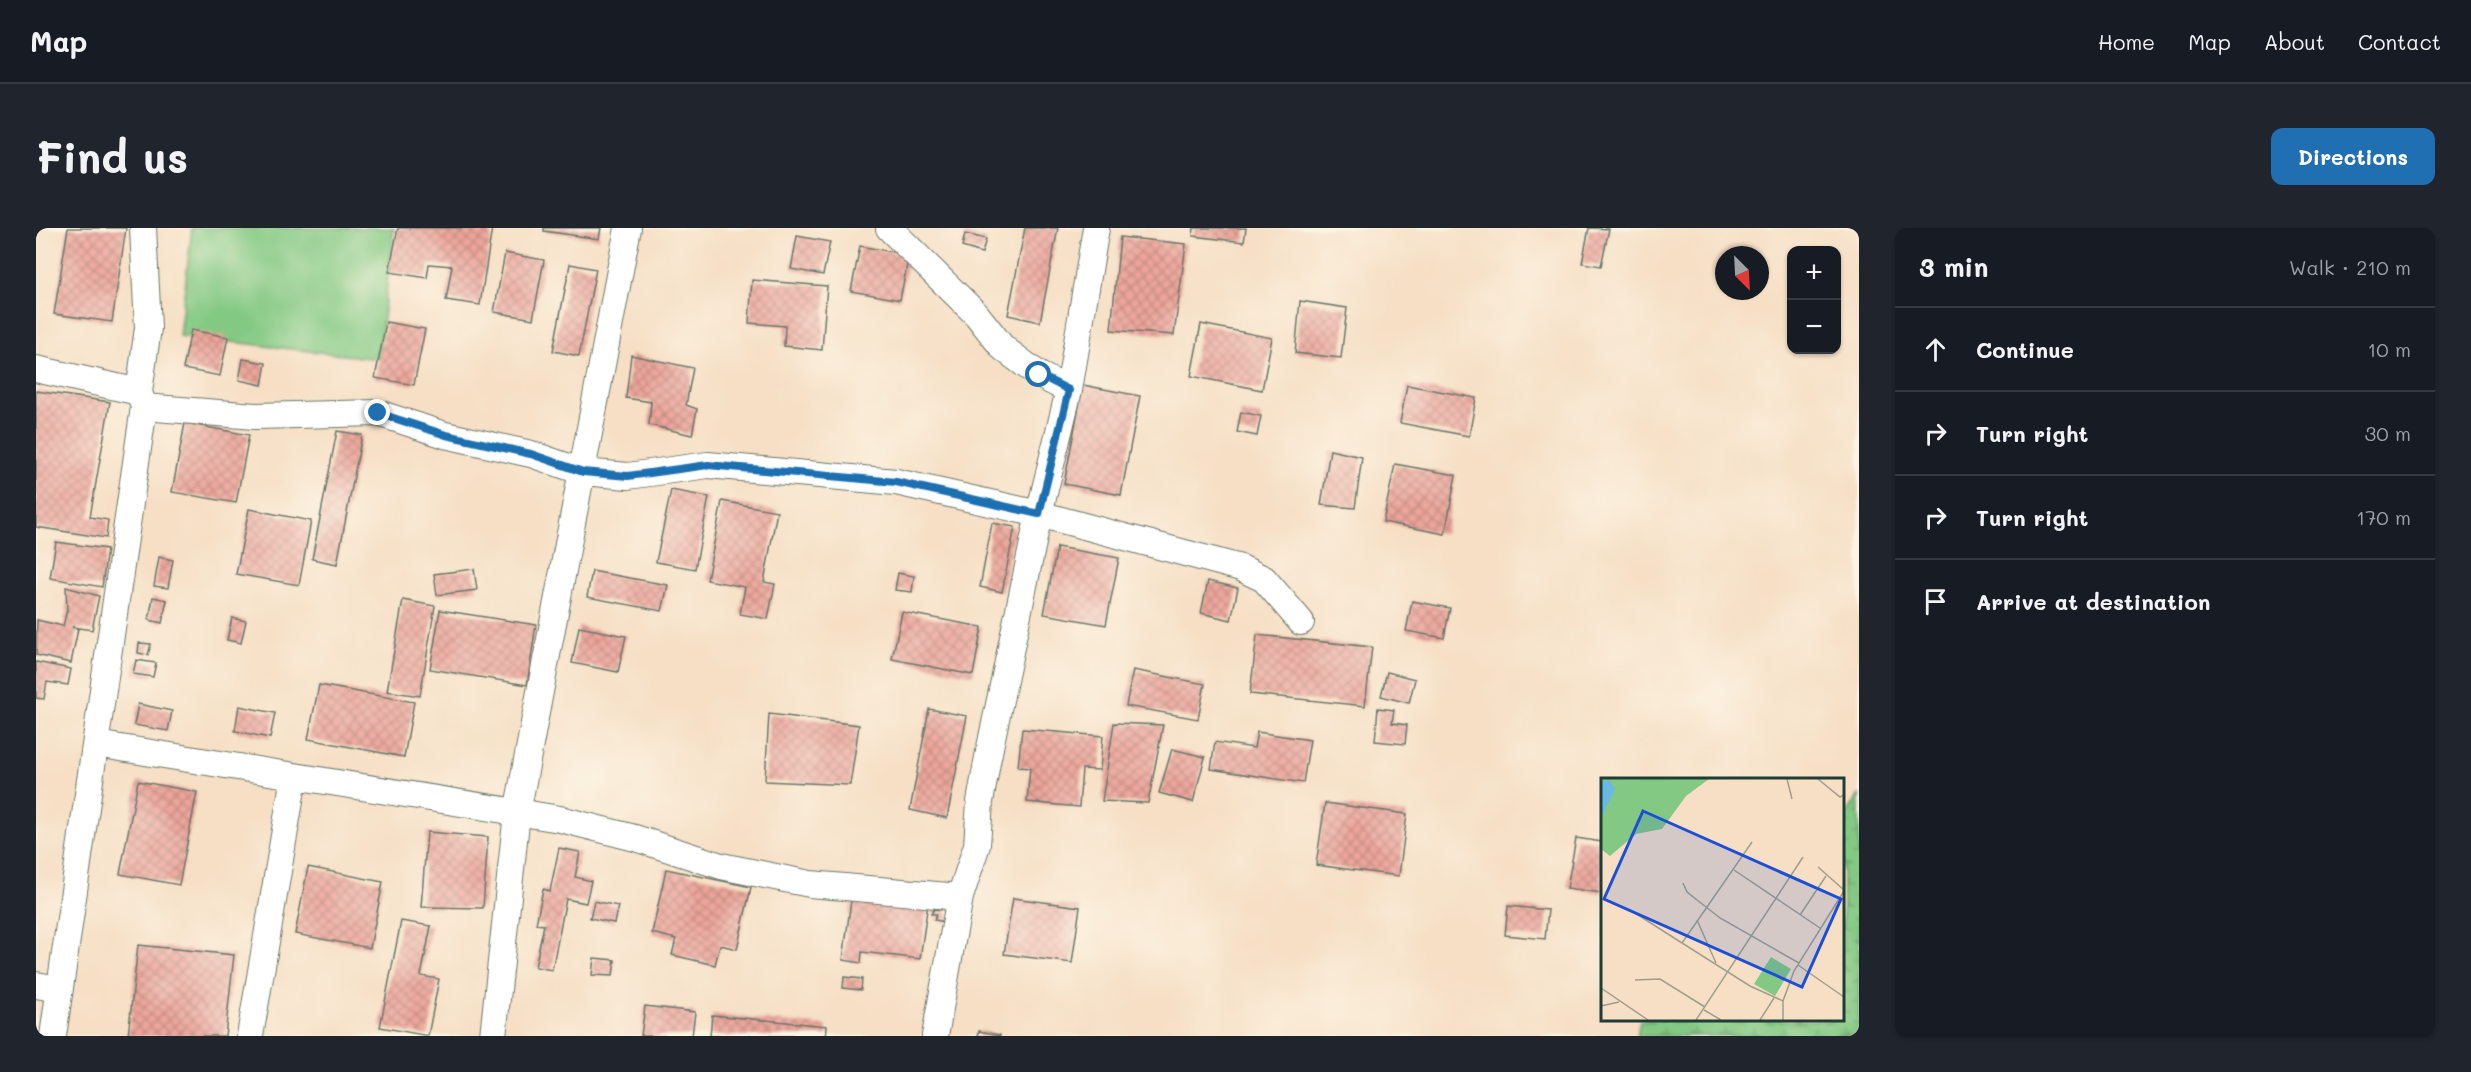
<!DOCTYPE html>
<meta charset="utf-8">
<style>
:root{--surface:#171b24;--page:#20242c;--text:#f1f3f6;--muted:#9ea1a6;--line:#363941;--accent:#1f6fb2}
body{margin:0;font-family:Mali,sans-serif;background:var(--page);color:var(--text)}
.controls{position:absolute;right:18px;top:18px;display:grid;overflow:hidden;border-radius:12px;box-shadow:0 2px 4px #0004}
.controls button{width:54px;height:54px;display:grid;place-items:center;padding:0;border:0;border-bottom:2px solid var(--line);background:var(--surface);color:var(--text);font:30px sans-serif}
.compass{position:absolute;left:1679px;top:18px;width:54px;height:54px;border-radius:50%;background:var(--surface);box-shadow:0 2px 4px #0004;rotate:156deg}
.stop{position:absolute;width:18px;height:18px;margin:-14px;border:4px solid #1f6fb2;border-radius:50%;background:#fff}
.stop.end{background:#1f6fb2;border-color:#fff;box-shadow:0 2px 6px #0008}
.list{margin:0;padding:0;list-style:none}
h2{display:flex;justify-content:space-between;align-items:center;height:78px;margin:0;padding:0 24px;font-size:26px}
h2 small{font-size:20px;font-weight:400;color:var(--muted)}
.list li{display:grid;grid-template-columns:39px 1fr auto;gap:18px;align-items:center;box-sizing:border-box;height:84px;padding:0 24px;border-top:2px solid var(--line)}
.list b{display:block;font-size:22px;white-space:nowrap}
.list em{font-size:20px;font-style:normal;color:var(--muted)}
.icon{flex:none;width:33px;height:33px;fill:none;stroke:currentColor;stroke-width:2;stroke-linecap:round;stroke-linejoin:round}
.map{position:relative;flex:none;width:1823px;height:808px;overflow:hidden;border-radius:12px}
header{display:flex;align-items:center;gap:36px;box-sizing:border-box;height:84px;padding:0 30px;background:var(--surface);border-bottom:2px solid var(--line)}
header strong{font-size:28px}
nav{display:flex;gap:33px;margin-inline-start:auto;font-size:21px}
.intro{display:flex;align-items:center;justify-content:space-between;box-sizing:border-box;height:144px;padding:0 36px}
h1{margin:0;font-size:42px}
.button{padding:15px 27px;border-radius:12px;background:var(--accent);color:#fff;font-size:21px;font-weight:700}
main{display:flex;gap:36px;padding:0 36px}
aside{flex:1;background:var(--surface);border-radius:12px;box-shadow:0 2px 4px #0004}
.map>svg:first-child{display:block}
.wetland{fill:url(#wetland-marsh);stroke:#51835c;stroke-width:1.5}
.park{fill:#83c983;stroke:#51835c;stroke-width:1.5}
.building{fill:url(#building-cross-hatch)}
.lines{fill:none;stroke-linecap:round;stroke-linejoin:round}
.street-casing{stroke:#6a7667;stroke-width:28}
.street{stroke:#fff;stroke-width:26}
.route{stroke:#1f6fb2;stroke-width:8}
.inset-road{fill:none;stroke:#a09e8b;stroke-width:1.5}
.view{fill:#1d4ed8;fill-opacity:0.15;stroke:#1d4ed8;stroke-width:3}
.inset-edge{fill:none;stroke:#1f3d34;stroke-width:3}
</style>
<header>
<strong>Map</strong>
<nav><a>Home</a><a>Map</a><a>About</a><a>Contact</a></nav>
</header>
<div class="intro"><h1>Find us</h1><a class="button">Directions</a></div>
<main>
<div class="map">
<svg width="1823" height="808" viewBox="0 0 1823 808">
<defs>
<pattern id="wetland-marsh" width="20" height="14" patternUnits="userSpaceOnUse" patternTransform="scale(1.5)"><rect width="20" height="14" fill="#83c983"/><path d="M1 5h8M5 5V1M11 12h8M15 12V8" fill="none" stroke="#6ba46c"/></pattern>
<pattern id="building-cross-hatch" width="8" height="8" patternUnits="userSpaceOnUse" patternTransform="scale(1.5)"><rect width="8" height="8" fill="#eda69c"/><path d="M0 0l8 8M0 8l8-8" fill="none" stroke="#bf8880"/></pattern>
</defs>
<rect width="100%" height="100%" fill="#fcf5e5"/>
<filter id="ink" filterUnits="userSpaceOnUse"><feTurbulence type="fractalNoise" baseFrequency=".0167" numOctaves="2"/><feDisplacementMap in="SourceGraphic" scale="12" xChannelSelector="R" yChannelSelector="G"/><feConvolveMatrix kernelMatrix="1 2 1 2 8 2 1 2 1" color-interpolation-filters="sRGB"/></filter>
<filter id="wash" filterUnits="userSpaceOnUse"><feTurbulence type="fractalNoise" baseFrequency=".008" numOctaves="4" result="noise"/><feDisplacementMap in="SourceGraphic" scale="24" xChannelSelector="R" yChannelSelector="G"/><feGaussianBlur stdDeviation="1.35" result="paint"/><feColorMatrix in="noise" values="0 0 0 0 0 0 0 0 0 0 0 0 0 0 0 0 0 1.4 0 .05"/><feComposite in="paint" operator="in"/></filter>
<g filter="url(#wash)">
<rect width="100%" height="100%" fill="#f6dfc5"/>
<!-- wetland -->
<path class="wetland" d="M1823,567V808H1601L1604,792H1806L1807,592Z"/>
<!-- park -->
<path class="park" d="M156,0H358L342,131L143,108Z"/>
<g id="blocks">
<!-- building -->
<path class="building" d="M32,0H90L76,94L18,86Z
M362,0H456L444,77L410,72L416,38L393,36L391,50L353,44Z
M508,0H565L563,11L508,3Z
M989,0H1022L1004,94L972,87Z
M1158,0H1210L1208,14L1157,8Z
M1553,0L1573,1L1565,38L1546,35Z
M929,6L950,11L946,25L926,19Z
M761,8L794,14L787,47L755,41Z
M1084,9L1150,16L1138,107L1075,102Z
M824,18L873,27L864,72L815,63Z
M469,25L508,32L497,91L458,84Z
M534,36L560,41L543,128L517,123Z
M716,52L791,58L786,122L748,118L749,98L713,95Z
M1264,73L1311,80L1305,130L1259,125Z
M350,94L389,101L378,157L339,150Z
M1165,96L1236,110L1226,162L1155,148Z
M155,102L192,109L184,148L147,141Z
M595,127L657,140L650,177L661,181L656,207L613,197L615,174L590,170Z
M207,131L230,135L226,157L203,152Z
M1047,157L1104,168L1085,267L1028,256Z
M1371,157L1440,170L1433,208L1364,195Z
M0,163L74,174L54,289L72,292L70,310L0,299Z
M1205,184L1225,188L1221,208L1201,204Z
M149,195L213,207L200,275L136,264Z
M301,203L326,207L301,336L276,331Z
M1294,222L1326,229L1319,280L1285,277Z
M1359,236L1420,247L1409,306L1347,294Z
M635,262L673,269L659,341L620,334Z
M686,273L741,283L728,354L739,356L732,391L704,386L709,359L671,352Z
M213,281L275,293L263,357L200,346Z
M956,295L979,299L966,364L944,359Z
M20,314L71,321L66,359L14,350Z
M1021,319L1083,330L1070,397L1008,386Z
M123,329L137,332L132,360L118,358Z
M438,341L441,362L401,367L398,346Z
M556,343L632,357L626,383L551,369Z
M862,345L878,348L876,364L859,362Z
M1172,353L1202,360L1195,392L1165,385Z
M30,359L63,368L56,402L36,399L42,401L35,435L0,427L1,392L27,398L31,382Z
M117,369L131,372L126,395L113,392Z
M367,372L399,378L384,468L351,463Z
M1376,373L1414,380L1408,410L1370,403Z
M404,382L500,397L491,457L394,441Z
M866,384L946,399L937,447L856,431Z
M196,390L210,393L205,415L191,412Z
M543,399L590,408L582,444L536,435Z
M1221,407L1336,419L1329,478L1214,466Z
M103,415L115,416L112,427L102,425Z
M100,432L120,435L117,449L97,446Z
M0,434L35,441L32,457L11,454L8,471L0,470Z
M1097,442L1169,456L1162,491L1090,478Z
M1351,444L1379,451L1373,475L1345,468Z
M283,457L378,474L368,529L272,511Z
M102,476L136,483L132,503L98,497Z
M203,478L239,485L234,510L199,503Z
M1342,480L1358,482L1356,495L1371,497L1369,516L1339,513Z
M893,481L931,488L911,590L874,582Z
M733,486L823,497L814,557L729,553Z
M1078,495L1127,497L1112,575L1066,573Z
M986,501L1067,508L1064,542L1046,541L1043,579L991,574L994,540L982,539Z
M1221,504L1274,512L1267,555L1175,541L1179,514L1218,520Z
M1136,521L1169,529L1157,574L1123,565Z
M102,553L161,564L143,657L84,646Z
M1289,575L1371,586L1363,648L1280,637Z
M391,604L452,609L447,680L385,679Z
M1540,610L1566,614V665L1531,660Z
M523,620L544,624L539,649L555,653L550,675L530,671L516,742L499,739L508,697L500,696L507,661L514,663Z
M272,639L347,654L334,720L259,706Z
M630,641L715,659L701,721L684,717L679,737L636,727L640,711L616,705Z
M816,665L892,675L884,731L826,724L825,735L807,732Z
M977,670L1044,679L1036,735L968,726Z
M558,673L582,678L578,695L554,690Z
M906,674L916,695L898,692L901,686H895L898,681L905,682Z
M1472,678L1512,682L1509,711L1469,707Z
M365,693L395,698L385,748L403,751L392,808L344,799Z
M102,717L198,727L189,808H92Z
M558,730L579,732L577,748L556,747Z
M808,749L826,751L825,762L807,760Z
M609,778L659,784L656,808H605Z
M676,787L791,798L790,808H674Z
M943,803L964,807V808H942Z"/>
</g>
</g>
<g filter="url(#ink)">
<use href="#blocks" fill-opacity="0" stroke="#6a7667" stroke-width="1.5"/>
<g class="lines">
<defs>
<path id="street" d="M853,0L941,87L967,120L1003,147L1033,162
M0,141L103,164
M108,179L219,188L342,185L409,207L495,226L547,244L592,248L672,237L860,254L1003,286L1205,340L1228,351L1265,394
M60,516L524,591L599,610L685,638L774,656L924,669
M0,757L24,761
M17,808L108,179L103,164L112,100L107,0
M214,808L258,549
M457,808L481,585L592,0
M899,808L924,669L941,617L944,574L952,529L1003,286L1033,162L1060,0"/>
</defs>
<!-- street casing -->
<use href="#street" class="street-casing"/>
<!-- street -->
<use href="#street" class="street"/>
</g>
</g>
<g class="lines" filter="url(#ink)">
<!-- route -->
<path class="route" d="M342,185L410,207L495,226L547,244L592,248L672,237L860,254L1003,286L1033,162L1003,147"/>
</g>
<!-- overview -->
<g transform="translate(1565 550)">
<rect width="243" height="243" fill="#f6dfc5"/>
<path d="M0,1H108L85,18L61,51L35,56L9,78L0,71Z" fill="#83c983"/>
<path d="M170,179L190,191L174,218L153,206Z" fill="#83c983"/>
<path d="M8,2L14,11L0,41V4Z" fill="#68bae4"/>
<path class="inset-road" d="M186,1L191,21M217,1L239,19L243,17M151,64L81,165L149,208L182,223M217,89L243,112M133,92L219,150M82,105L86,114L119,140L198,185M34,135L81,165M199,137L225,98M96,142L115,185M197,187L243,219M34,202L59,201L104,229M0,210L47,242M0,228L18,224M103,232L120,242M95,242L202,79M159,242L173,220M182,242V223L193,193L243,113"/>
<path class="view" d="M42,33L240,121L201,209L3,121Z"/>
<rect width="243" height="243" class="inset-edge"/>
</g>
</svg>
<div class="controls">
<button>+</button>
<button>−</button>
</div>
<svg class="compass" viewBox="-18 -18 36 36"><path d="M0-13l5 13h-10z" fill="#e53935"/><path d="M0 13l5-13h-10z" fill="#9ea1a6"/></svg>
<div class="stop" style="left:1003px;top:147px"></div>
<div class="stop end" style="left:342px;top:185px"></div>
</div>
<aside>
<h2>3 min<small>Walk · 210 m</small></h2>
<ul class="list">
<li><svg class="icon" aria-label="ahead" viewBox="0 0 24 24"><path d="M12 20V5M6 11l6-6 6 6"/></svg><div><b>Continue</b></div><em>10 m</em></li>
<li><svg class="icon" aria-label="right" viewBox="0 0 24 24"><path d="M7 20v-9h11M14 6l5 5-5 5"/></svg><div><b>Turn right</b></div><em>30 m</em></li>
<li><svg class="icon" aria-label="right" viewBox="0 0 24 24"><path d="M7 20v-9h11M14 6l5 5-5 5"/></svg><div><b>Turn right</b></div><em>170 m</em></li>
<li><svg class="icon" aria-label="arrive" viewBox="0 0 24 24"><path d="M6 21V4h12l-3 4 3 4H6"/></svg><div><b>Arrive at destination</b></div></li>
</ul>
</aside>
</main>
